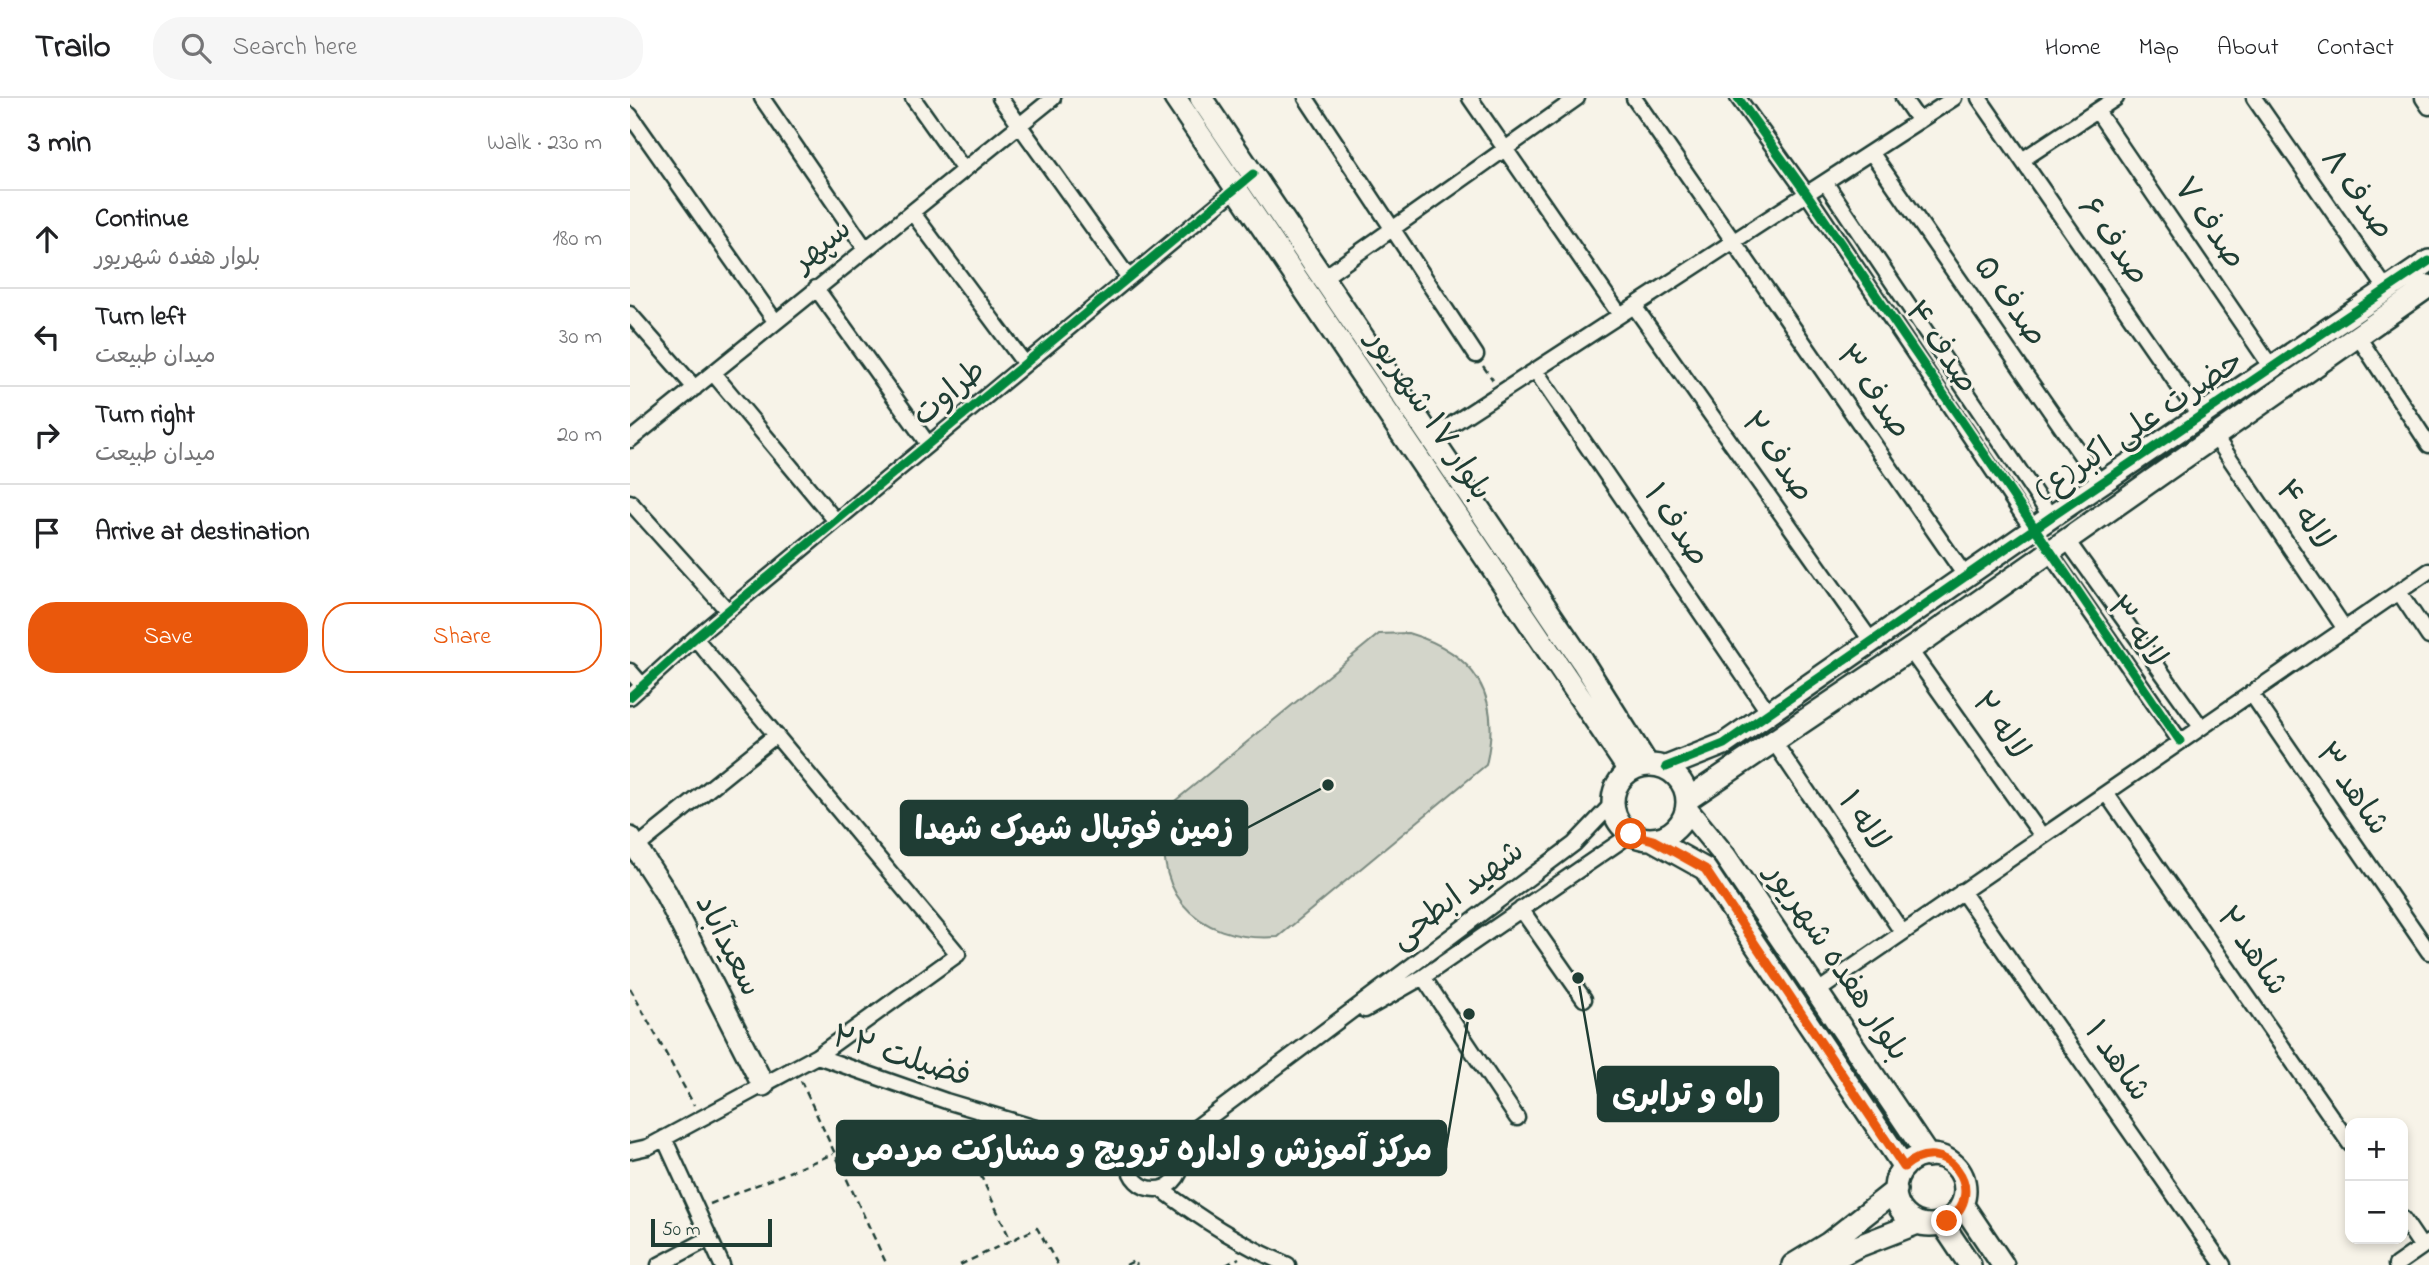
<!DOCTYPE html>
<meta charset="utf-8">
<style>
:root{--surface:#fff;--page:#f6f6f6;--text:#202124;--muted:#757577;--line:#e0e0e0;--accent:#ea580c}
body{margin:0;font-family:"Indie Flower","Playpen Sans Arabic",sans-serif;background:var(--page);color:var(--text)}
.controls{position:absolute;right:21px;bottom:21px;display:grid;overflow:hidden;border-radius:14px;box-shadow:0 4px 10px #0003}
.controls button{width:63px;height:63px;display:grid;place-items:center;padding:0;border:0;border-bottom:2px solid var(--line);background:var(--surface);color:var(--text);font:35px sans-serif}
.scale{position:absolute;left:21px;bottom:18px;width:121px;box-sizing:border-box;padding-left:7px;border:4px solid #1f3d34;border-top:0;font-size:19px;line-height:24px;white-space:nowrap;color:#1f3d34;-webkit-text-stroke:5px #f7f3e8;paint-order:stroke}
.stop{position:absolute;width:21px;height:21px;margin:-16px;border:5px solid #ea580c;border-radius:50%;background:#fff}
.stop.end{background:#ea580c;border-color:#fff;box-shadow:0 2px 7px #0008}
.list{margin:0;padding:0;list-style:none}
h2{display:flex;justify-content:space-between;align-items:center;height:91px;margin:0;padding:0 28px;font-size:30px}
h2 small{font-size:23px;font-weight:400;color:var(--muted)}
.list li{display:grid;grid-template-columns:46px 1fr auto;gap:21px;align-items:center;box-sizing:border-box;height:98px;padding:0 28px;border-top:2px solid var(--line)}
.list b{display:block;font-size:26px;white-space:nowrap}
.list p{margin:0;font-size:23px;white-space:nowrap;color:var(--muted)}
.list em{font-size:23px;font-style:normal;color:var(--muted)}
.actions{display:flex;gap:14px;padding:21px 28px}
.actions a{flex:1;padding:16px 0;border:2px solid var(--accent);border-radius:28px;text-align:center;font-size:24px;color:var(--accent)}
.actions .main{background:var(--accent);color:#fff}
.icon{flex:none;width:38px;height:38px;fill:none;stroke:currentColor;stroke-width:2;stroke-linecap:round;stroke-linejoin:round}
.map{position:relative;flex:none;width:1799px;height:1167px;overflow:hidden}
header{display:flex;align-items:center;gap:42px;box-sizing:border-box;height:98px;padding:0 35px;background:var(--surface);border-bottom:2px solid var(--line)}
header strong{font-size:33px}
nav{display:flex;gap:38px;margin-inline-start:auto;font-size:24px}
.search{width:490px;height:63px;background:var(--page);display:flex;align-items:center;gap:18px;box-sizing:border-box;padding:0 24px;border-radius:28px;color:var(--muted);font-size:26px}
main{display:flex}
aside{flex:1;background:var(--surface)}
.map>svg:first-child{display:block}
.pitch{fill:#d3d5ca;stroke:#79897f;stroke-width:2}
.lines{fill:none;stroke-linecap:round;stroke-linejoin:round}
.street-casing{stroke:#1f3d34;stroke-width:19}
.secondary-casing{stroke:#1f3d34;stroke-width:26}
.path{stroke:#1f3d34;stroke-width:2.5;stroke-dasharray:7 5;stroke-linecap:butt}
.street{stroke:#f7f3e8;stroke-width:14}
.secondary{stroke:#f7f3e8;stroke-width:21}
.cycleway-casing{stroke:#f7f3e8;stroke-width:13}
.cycleway{stroke:#00873e;stroke-width:9}
.route{stroke:#ea580c;stroke-width:9}
.labels{text-anchor:middle;dominant-baseline:central;stroke-width:6;stroke-linejoin:round;paint-order:stroke}
.street-label{font-size:32px;fill:#1f3d34;stroke:#f7f3e8}
.leader{fill:none;stroke:#1f3d34;stroke-width:2.5}
.callout-dot{fill:#1f3d34;stroke:#f7f3e8;stroke-width:2.5}
.callout{fill:#1f3d34;stroke:#1f3d34;stroke-width:2.5}
.callout-label{font-size:33px;text-anchor:middle;font-weight:bold;fill:#fff}
</style>
<header>
<strong>Trailo</strong>
<div class="search"><svg class="icon" aria-label="search" viewBox="0 0 24 24"><circle cx="10" cy="10" r="6"/><path d="M15 15l6 6"/></svg>Search here</div>
<nav><a>Home</a><a>Map</a><a>About</a><a>Contact</a></nav>
</header>
<main>
<aside>
<h2>3 min<small>Walk · 230 m</small></h2>
<ul class="list">
<li><svg class="icon" aria-label="ahead" viewBox="0 0 24 24"><path d="M12 20V5M6 11l6-6 6 6"/></svg><div><b>Continue</b><p>بلوار هفده شهریور</p></div><em>180 m</em></li>
<li><svg class="icon" aria-label="left" viewBox="0 0 24 24"><path d="M17 20v-9H6M10 6l-5 5 5 5"/></svg><div><b>Turn left</b><p>میدان طبیعت</p></div><em>30 m</em></li>
<li><svg class="icon" aria-label="right" viewBox="0 0 24 24"><path d="M7 20v-9h11M14 6l5 5-5 5"/></svg><div><b>Turn right</b><p>میدان طبیعت</p></div><em>20 m</em></li>
<li><svg class="icon" aria-label="arrive" viewBox="0 0 24 24"><path d="M6 21V4h12l-3 4 3 4H6"/></svg><div><b>Arrive at destination</b></div></li>
</ul>
<div class="actions"><a class="main">Save</a><a>Share</a></div>
</aside>
<div class="map">
<svg width="1799" height="1167" viewBox="0 0 1799 1167">
<rect width="100%" height="100%" fill="#f7f3e8"/>
<filter id="ink" filterUnits="userSpaceOnUse"><feTurbulence type="fractalNoise" baseFrequency=".0143" numOctaves="2"/><feDisplacementMap in="SourceGraphic" scale="14" xChannelSelector="R" yChannelSelector="G"/><feConvolveMatrix kernelMatrix="1 2 1 2 8 2 1 2 1" color-interpolation-filters="sRGB"/></filter>
<g filter="url(#ink)">
<!-- pitch -->
<path class="pitch" d="M778,535C846,555 872,598 856,667L648,839C562,845 517,790 540,707L749,536Z"/>
<g class="lines">
<defs>
<path id="street" d="M132,0L235,150
M283,0L334,72
M370,0L499,180
M676,0L846,257
M840,0L990,217
M1004,0L1336,479
M1108,0L1177,96L1403,432
M1273,0L1289,23
M1349,0L1570,319
M1624,0L1757,192
M1793,0L1799,9
M1467,13L1642,270
M0,17L145,223
M1241,54L1471,386
M1392,62L1486,0
M1195,84L1421,419
M282,114L395,266
M693,180L947,0
M186,190L298,346
M1004,208L1242,544
M0,216L65,290
M1727,237L1799,347
M905,272L1139,615
M83,275L206,423
M1584,337L1715,531
M801,340L1324,0
M0,342L423,0
M0,404L98,513
M1436,441L1571,629
M1419,454L1550,643
M1769,494L1799,539
M65,540L328,856L187,958
M1280,552L1412,738
M0,573L13,588
M1621,595L1799,854
M0,599L65,540L611,87
M1144,644L1272,834
M1476,695L1720,1046
M8,748L146,637
M1332,793L1593,1167
M891,811L954,901
M793,879L887,1020
M1188,893L1799,473
M735,912L793,879L1001,736
M499 1065a26 26 0 1 1 52 0a26 26 0 1 1-52 0Z
M34,1040L92,1167
M544,1046L944,746L982,706
M0,1053L18,1049L187,958L316,1003L499,1058
M531,1091C572,1122 611,1147 658,1167
M1773,1121L1792,1149
M29,1167L80,1140
M1766,1167L1799,1144"/>
<path id="secondary" d="M545,0L999,672
M571,0L952,563L1017,666
M983 704a37 37 0 1 1 74 0a37 37 0 1 1-74 0Z
M1036,669L1094,646L1421,419L1799,163
M1058,701L1294,542L1799,188
M1057,712L1095,758L1298,1058
M0,740L35,794L133,987
M1023,742L1075,771L1274,1069
M1265 1092a35 35 0 1 1 70 0a35 35 0 1 1-70 0Z
M1332,1106L1373,1167
M1312,1125L1340,1167
M1163,1167L1199,1145L1266,1092
M1192,1167L1226,1149L1288,1125"/>
</defs>
<!-- street casing -->
<use href="#street" class="street-casing"/>
<!-- secondary casing -->
<use href="#secondary" class="secondary-casing"/>
<!-- path -->
<path class="path" d="M853,268L863,282
M0,890L64,1007
M171,983L257,1167
M325,1022L381,1143
M80,1106L203,1056
M330,1167L407,1130L428,1167
M496,1167L504,1163L507,1167
M596,1167L609,1160"/>
<!-- street -->
<use href="#street" class="street"/>
<!-- secondary -->
<use href="#secondary" class="secondary"/>
<defs>
<path id="cycleway" d="M1108,0L1177,96L1550,643
M0,599L65,540L623,76
M1036,669L1094,646L1421,419L1799,163"/>
</defs>
<!-- cycleway casing -->
<use href="#cycleway" class="cycleway-casing"/>
<!-- cycleway -->
<use href="#cycleway" class="cycleway"/>
</g>
</g>
<g class="lines" filter="url(#ink)">
<!-- route -->
<path class="route" d="M1001,736L1023,742L1075,771L1274,1069C1315,1032 1361,1095 1317,1123"/>
</g>
<g class="labels">
<!-- street labels -->
<g class="street-label">
<text transform="translate(1726 97) rotate(55)">صدف ۸</text>
<text transform="translate(1578 126) rotate(56)">صدف ۷</text>
<text transform="translate(1482 144) rotate(55)">صدف ۶</text>
<text transform="translate(193 148) rotate(-39)">سپهر</text>
<text transform="translate(1379 204) rotate(55)">صدف ۵</text>
<text transform="translate(1310 250) rotate(56)">صدف ۴</text>
<text transform="translate(1242 295) rotate(55)">صدف ۳</text>
<text transform="translate(320 296) rotate(-40)">طراوت</text>
<text transform="translate(798 318) rotate(56)">بلوار ۱۷ شهریور</text>
<text transform="translate(1510 329) rotate(-34)">حضرت علی اکبر(ع)</text>
<text transform="translate(1146 360) rotate(55)">صدف ۲</text>
<text transform="translate(1673 418) rotate(56)">لاله ۴</text>
<text transform="translate(1045 428) rotate(56)">صدف ۱</text>
<text transform="translate(1505 535) rotate(55)">لاله ۳</text>
<text transform="translate(1369 629) rotate(55)">لاله ۲</text>
<text transform="translate(1721 692) rotate(55)">شاهد ۳</text>
<text transform="translate(1232 724) rotate(56)">لاله ۱</text>
<text transform="translate(828 798) rotate(-37)">شهید ابطحی</text>
<text transform="translate(97 848) rotate(63)">سعیدآباد</text>
<text transform="translate(1621 854) rotate(55)">شاهد ۲</text>
<text transform="translate(1206 865) rotate(56)">بلوار هفده شهریور</text>
<text transform="translate(271 960) rotate(17)">فضیلت ۲۲</text>
<text transform="translate(1486 964) rotate(55)">شاهد ۱</text>
</g>
</g>
<!-- callouts -->
<path class="leader" d="M698 687L617 730M948 880L968 996M839 916L816 1050"/>
<g class="callout-dot">
<circle cx="698" cy="687" r="7"/>
<circle cx="948" cy="880" r="7"/>
<circle cx="839" cy="916" r="7"/>
</g>
<g class="callout">
<rect x="271" y="703" width="346" height="54" rx="7"/>
<rect x="968" y="969" width="180" height="54" rx="7"/>
<rect x="207" y="1023" width="609" height="54" rx="7"/>
</g>
<g class="callout-label">
<text x="444" y="741">زمین فوتبال شهرک شهدا</text>
<text x="1058" y="1007">راه و ترابری</text>
<text x="512" y="1062">مرکز آموزش و اداره ترویج و مشارکت مردمی</text>
</g>
</svg>
<div class="controls">
<button>+</button>
<button>−</button>
</div>
<div class="scale">50 m</div>
<div class="stop" style="left:1001px;top:736px"></div>
<div class="stop end" style="left:1317px;top:1123px"></div>
</div>
</main>
